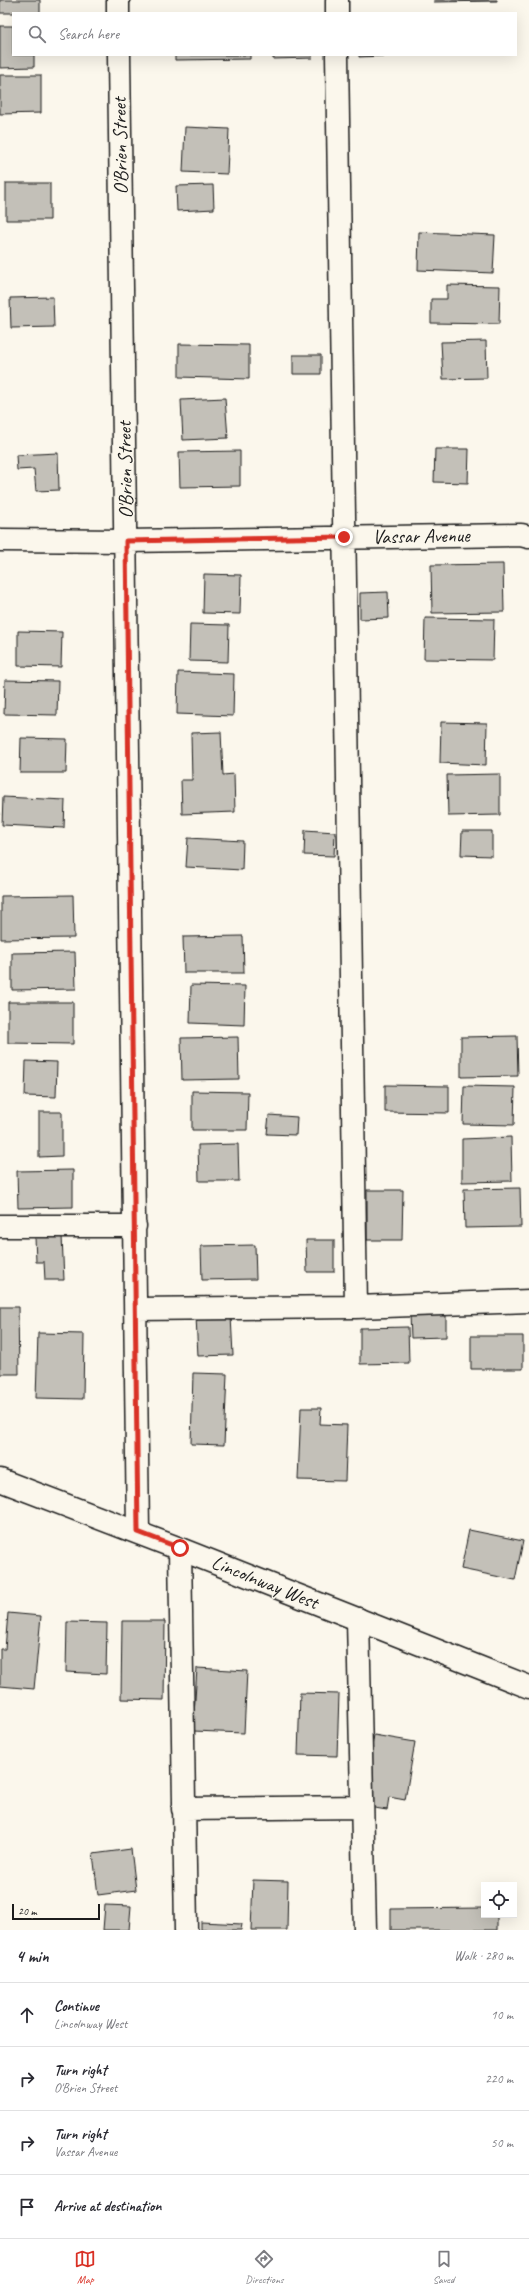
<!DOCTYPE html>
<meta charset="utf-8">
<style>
:root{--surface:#fff;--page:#f2f2f3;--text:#2b2b33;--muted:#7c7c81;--line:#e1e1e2;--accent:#d93025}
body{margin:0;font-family:Caveat,sans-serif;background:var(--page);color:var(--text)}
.controls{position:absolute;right:12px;bottom:12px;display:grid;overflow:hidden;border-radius:0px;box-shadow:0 4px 16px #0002}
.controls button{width:36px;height:36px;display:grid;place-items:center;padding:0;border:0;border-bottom:1px solid var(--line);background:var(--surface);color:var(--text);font:20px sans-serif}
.scale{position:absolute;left:12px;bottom:10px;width:88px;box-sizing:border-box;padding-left:4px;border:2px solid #1c1c1c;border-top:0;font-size:11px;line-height:14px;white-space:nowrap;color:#1c1c1c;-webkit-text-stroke:3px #fbf7ec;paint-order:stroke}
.stop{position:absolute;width:12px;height:12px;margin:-9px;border:3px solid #d93025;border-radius:50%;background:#fff}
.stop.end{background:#d93025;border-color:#fff;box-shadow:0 1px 4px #0008}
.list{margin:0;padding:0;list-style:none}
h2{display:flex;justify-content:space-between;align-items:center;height:52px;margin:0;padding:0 16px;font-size:17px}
h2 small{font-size:13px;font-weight:400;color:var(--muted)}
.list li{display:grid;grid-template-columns:26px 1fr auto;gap:12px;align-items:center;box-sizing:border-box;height:64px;padding:0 16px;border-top:1px solid var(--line)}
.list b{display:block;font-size:15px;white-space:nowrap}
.list p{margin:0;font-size:13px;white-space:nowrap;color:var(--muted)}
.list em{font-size:13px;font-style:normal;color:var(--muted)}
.icon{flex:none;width:22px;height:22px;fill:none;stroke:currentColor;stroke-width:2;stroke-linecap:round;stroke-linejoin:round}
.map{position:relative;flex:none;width:529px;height:1930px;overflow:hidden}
.search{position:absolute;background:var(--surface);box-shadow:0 4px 16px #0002;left:12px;right:12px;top:12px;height:44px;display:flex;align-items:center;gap:10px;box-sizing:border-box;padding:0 14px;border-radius:0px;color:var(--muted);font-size:15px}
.sheet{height:308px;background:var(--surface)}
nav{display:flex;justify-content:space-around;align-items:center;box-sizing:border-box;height:56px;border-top:1px solid var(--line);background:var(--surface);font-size:11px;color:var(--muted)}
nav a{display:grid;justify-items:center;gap:2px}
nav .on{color:var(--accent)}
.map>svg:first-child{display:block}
.building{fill:#c3c0b8;stroke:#1c1c1c}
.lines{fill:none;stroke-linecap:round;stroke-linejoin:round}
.minor-casing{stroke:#1c1c1c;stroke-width:25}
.major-casing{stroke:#1c1c1c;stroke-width:25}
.minor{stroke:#fbf7ec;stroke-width:22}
.major{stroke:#fbf7ec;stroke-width:22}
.route{stroke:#d93025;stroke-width:5}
.labels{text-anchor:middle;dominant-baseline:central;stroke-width:3;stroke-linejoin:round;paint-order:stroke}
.street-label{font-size:20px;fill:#1c1c1c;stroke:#fbf7ec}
</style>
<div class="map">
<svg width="529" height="1930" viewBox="0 0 529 1930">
<rect width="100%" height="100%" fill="#fbf7ec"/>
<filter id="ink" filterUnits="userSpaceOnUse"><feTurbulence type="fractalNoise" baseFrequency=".025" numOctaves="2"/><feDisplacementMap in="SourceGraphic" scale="8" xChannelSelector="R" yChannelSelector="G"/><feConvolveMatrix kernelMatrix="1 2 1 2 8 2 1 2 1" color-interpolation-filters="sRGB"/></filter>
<g filter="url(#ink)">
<!-- building -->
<path class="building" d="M0,0H40V13H0Z
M434,0H497V1L434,2Z
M0,26H13V55H34V67L0,68Z
M175,55H250V59L175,60Z
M273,55H312V58L273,59Z
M359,55H409L359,57Z
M0,75H41V113L0,114Z
M185,127L229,129L227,174L183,172Z
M6,183H50V220H6Z
M213,185L214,209L177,211L176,186Z
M419,232L495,235L493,273L418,270Z
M447,285L500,286L499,324L431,323V299H447Z
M53,297L54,327L11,328L10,298Z
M486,341L487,378L443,379L441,342Z
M179,344L249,345V379L179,377Z
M293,355H321V374H293Z
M225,398L228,438L183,440L181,400Z
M435,449H469L468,483L434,482Z
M240,451V486L180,487L179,452Z
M58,453L59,490L36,491L34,469L17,470L16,455Z
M503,564L504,612L432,613L431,565Z
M204,574L241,575L240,614L203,613Z
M388,592L389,618L360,619V593Z
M425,618L494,619L493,660L424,659Z
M190,624L229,625L228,662L189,661Z
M18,631L62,632L61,667L18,666Z
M178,672L234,674L233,716L177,714Z
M5,680L58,681L57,715L4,714Z
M441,722L487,723L486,765L440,763Z
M221,732L223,775L234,774L235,812L182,814L181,780H192L191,733Z
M21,738L67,739L66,773H20Z
M500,774V815L448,816L447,775Z
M3,797L65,800L64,828L2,825Z
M305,830L335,832L334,856L304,855Z
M462,831H492V856L461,855Z
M188,838L243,841L242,870L186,867Z
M73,895L74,938L1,939V896Z
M243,936L244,973H184L183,937Z
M75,952L76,989L12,990V953Z
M191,985L245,986L244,1025L190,1023Z
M8,1002H73V1044L8,1043Z
M517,1036L518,1076L461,1077V1037Z
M238,1037L239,1079L182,1080L181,1038Z
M26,1061L57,1062L56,1097L25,1096Z
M385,1085L449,1086V1113L385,1112Z
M464,1086L515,1087L514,1125L463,1124Z
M192,1091L248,1092L247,1130H192Z
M39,1112H62V1156L39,1157Z
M269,1115L297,1117L296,1135L267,1134Z
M511,1137L512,1181L462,1182V1139Z
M238,1144L239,1181H199L198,1145Z
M73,1170V1207L18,1208L17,1171Z
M520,1188L521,1227L465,1228L464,1189Z
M367,1190H403L402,1240H367Z
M62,1236L64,1280H45L44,1262H36L35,1237Z
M306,1240H334V1272H307Z
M255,1245L256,1279L202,1280L201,1246Z
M0,1307H18L19,1374H0Z
M410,1314H446V1337L411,1338Z
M231,1316L233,1355L198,1356L196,1317Z
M408,1327L409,1363L360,1364V1328Z
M38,1333L84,1334L83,1399L36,1398Z
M471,1336H523V1369H471Z
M193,1373L227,1374L224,1445L191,1444Z
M301,1408H321L320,1424L347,1425L345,1481L298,1480Z
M469,1530L523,1541L515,1580L461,1569Z
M8,1613L41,1616L34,1689L0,1686V1649H5Z
M122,1621H165L164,1700L121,1699Z
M67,1622L107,1623L106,1674L66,1672Z
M197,1668L247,1671L244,1733L193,1731Z
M300,1693L339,1694L337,1756L298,1755Z
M374,1735L415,1742L405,1800L389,1797L387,1810L362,1806Z
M131,1849L136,1890L98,1895L93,1854Z
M253,1880L288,1881L287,1930H251Z
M105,1905L131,1906L129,1930H103Z
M484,1908V1915H497V1930H391V1909Z
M201,1922L242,1924L241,1930H201Z"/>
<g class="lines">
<defs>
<path id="minor" d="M118,0V13
M337,0V13
M119,55L138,1532
M337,55L356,1307
M0,540L126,541L521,535L529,537
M0,1226H135
M136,1309L356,1307L529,1301
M180,1549L186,1930
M358,1619L365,1930
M183,1809L362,1807"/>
<path id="major" d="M0,1480L180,1549L529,1687"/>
</defs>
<!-- minor casing -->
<use href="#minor" class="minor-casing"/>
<!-- major casing -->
<use href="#major" class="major-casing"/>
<!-- minor -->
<use href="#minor" class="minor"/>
<!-- major -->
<use href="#major" class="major"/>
</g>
</g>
<g class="lines" filter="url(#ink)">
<!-- route -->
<path class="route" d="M180,1548L138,1532L126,541L344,537"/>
</g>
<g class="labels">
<!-- street labels -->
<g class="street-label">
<text transform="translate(120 146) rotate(-91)">O'Brien Street</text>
<text transform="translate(125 470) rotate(-91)">O'Brien Street</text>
<text transform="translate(421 536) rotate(-1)">Vassar Avenue</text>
<text transform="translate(265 1582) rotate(22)">Lincolnway West</text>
</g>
</g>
</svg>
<div class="controls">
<button><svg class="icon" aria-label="locate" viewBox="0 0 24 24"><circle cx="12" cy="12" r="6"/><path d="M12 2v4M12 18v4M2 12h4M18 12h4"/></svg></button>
</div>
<div class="scale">20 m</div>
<div class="stop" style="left:180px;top:1548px"></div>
<div class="stop end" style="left:344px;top:537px"></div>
<div class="search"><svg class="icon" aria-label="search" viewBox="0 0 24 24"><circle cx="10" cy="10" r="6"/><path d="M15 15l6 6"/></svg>Search here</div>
</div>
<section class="sheet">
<h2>4 min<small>Walk · 280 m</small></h2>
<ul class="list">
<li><svg class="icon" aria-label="ahead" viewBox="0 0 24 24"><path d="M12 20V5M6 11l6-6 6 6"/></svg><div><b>Continue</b><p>Lincolnway West</p></div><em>10 m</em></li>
<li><svg class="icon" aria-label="right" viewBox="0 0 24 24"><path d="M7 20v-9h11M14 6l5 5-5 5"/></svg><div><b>Turn right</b><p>O'Brien Street</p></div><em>220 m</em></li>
<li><svg class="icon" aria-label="right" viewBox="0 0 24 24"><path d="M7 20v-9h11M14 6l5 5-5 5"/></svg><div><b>Turn right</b><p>Vassar Avenue</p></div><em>50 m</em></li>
<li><svg class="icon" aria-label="arrive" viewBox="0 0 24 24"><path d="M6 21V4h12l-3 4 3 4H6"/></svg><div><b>Arrive at destination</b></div></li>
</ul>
</section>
<nav>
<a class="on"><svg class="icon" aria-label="map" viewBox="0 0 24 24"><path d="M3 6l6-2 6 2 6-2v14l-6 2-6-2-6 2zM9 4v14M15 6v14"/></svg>Map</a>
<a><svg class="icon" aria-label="directions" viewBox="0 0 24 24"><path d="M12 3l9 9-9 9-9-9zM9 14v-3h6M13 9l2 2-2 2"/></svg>Directions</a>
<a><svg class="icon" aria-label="saved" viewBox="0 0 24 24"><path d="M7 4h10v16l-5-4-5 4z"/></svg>Saved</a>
</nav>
